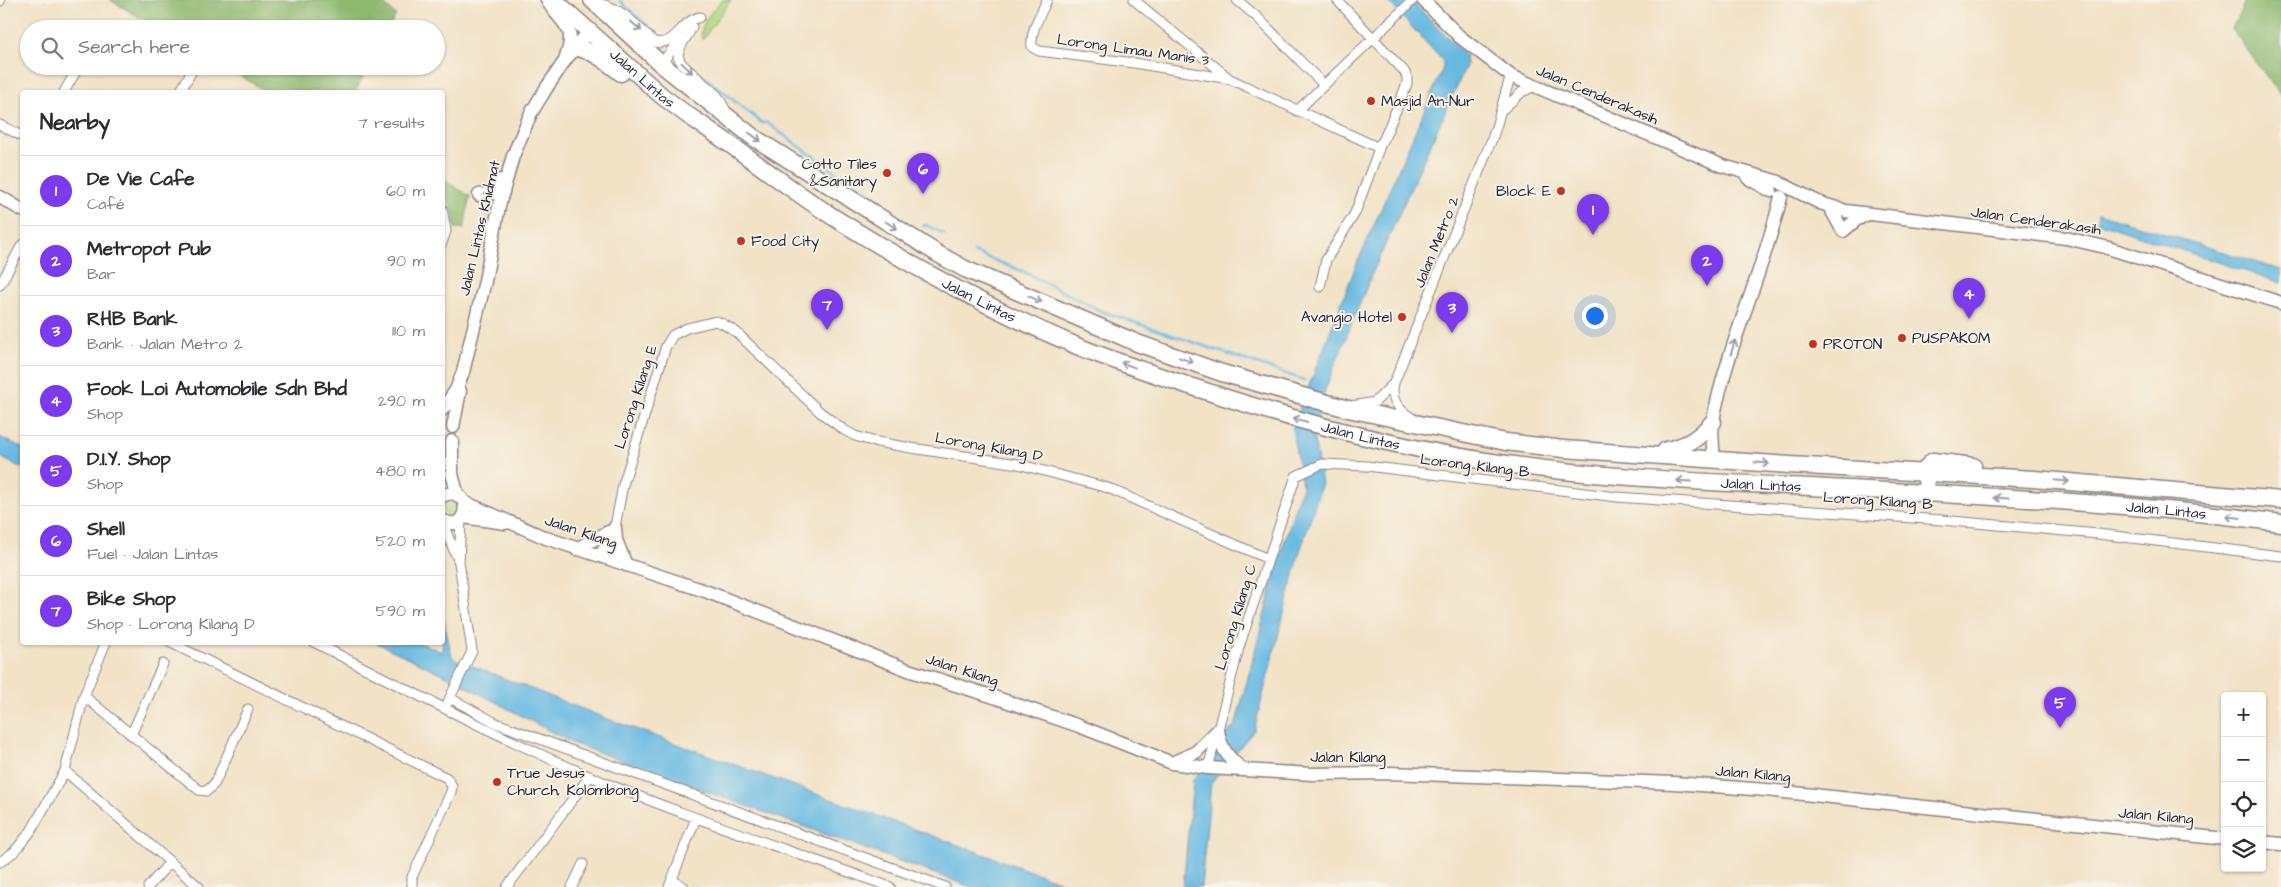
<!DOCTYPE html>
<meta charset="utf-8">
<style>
:root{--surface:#fff;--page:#f2f2f3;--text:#2b2b33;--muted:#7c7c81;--line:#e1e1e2;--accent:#7c3aed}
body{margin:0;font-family:"Architects Daughter",sans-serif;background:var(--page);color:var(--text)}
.controls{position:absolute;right:15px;bottom:15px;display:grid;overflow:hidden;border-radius:5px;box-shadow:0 1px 4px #0004}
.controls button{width:45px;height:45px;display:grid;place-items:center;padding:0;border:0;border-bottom:1px solid var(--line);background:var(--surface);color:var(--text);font:25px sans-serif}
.you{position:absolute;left:1594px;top:315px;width:18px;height:18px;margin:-12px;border:4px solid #fff;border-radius:50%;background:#1a73e8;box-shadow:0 0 0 8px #1a73e833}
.badge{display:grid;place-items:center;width:32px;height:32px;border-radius:50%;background:var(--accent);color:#fff;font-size:16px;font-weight:700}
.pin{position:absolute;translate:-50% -41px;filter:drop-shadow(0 1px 2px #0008)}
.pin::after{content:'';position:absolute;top:26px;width:18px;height:15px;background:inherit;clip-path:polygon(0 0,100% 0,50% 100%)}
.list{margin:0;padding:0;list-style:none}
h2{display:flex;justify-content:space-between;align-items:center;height:65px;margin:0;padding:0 20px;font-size:21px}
h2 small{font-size:16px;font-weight:400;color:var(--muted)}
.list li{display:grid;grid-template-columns:32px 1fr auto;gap:15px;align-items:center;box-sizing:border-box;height:70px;padding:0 20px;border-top:1px solid var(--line)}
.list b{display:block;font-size:19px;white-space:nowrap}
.list p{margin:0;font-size:16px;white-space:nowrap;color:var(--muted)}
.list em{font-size:16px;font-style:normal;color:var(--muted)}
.icon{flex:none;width:28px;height:28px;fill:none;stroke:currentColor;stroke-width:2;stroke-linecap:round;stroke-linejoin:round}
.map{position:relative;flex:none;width:2281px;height:887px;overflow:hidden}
.search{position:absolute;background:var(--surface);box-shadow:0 1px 4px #0004;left:20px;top:20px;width:425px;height:55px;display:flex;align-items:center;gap:12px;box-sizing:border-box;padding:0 18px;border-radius:28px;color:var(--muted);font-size:19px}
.panel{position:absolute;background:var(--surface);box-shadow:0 1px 4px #0004;left:20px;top:90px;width:425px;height:555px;border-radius:5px}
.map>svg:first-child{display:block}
.green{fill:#b2d780;stroke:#6a7c5e}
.forest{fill:#8db86e;stroke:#586d54}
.water{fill:#67b9e2;stroke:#446e8e}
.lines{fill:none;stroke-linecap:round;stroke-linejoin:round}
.stream{stroke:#67b9e2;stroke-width:2.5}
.street-casing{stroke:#8a8280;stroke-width:11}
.secondary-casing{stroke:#8a8280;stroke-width:15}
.highway-casing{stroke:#8a8280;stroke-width:19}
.street{stroke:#fff;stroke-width:9}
.secondary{stroke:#fff;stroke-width:12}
.highway{stroke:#fff;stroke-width:16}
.oneway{stroke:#9c9ca7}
.poi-dot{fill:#c8321e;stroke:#f7f3e8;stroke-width:2}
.labels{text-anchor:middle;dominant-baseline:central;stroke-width:4;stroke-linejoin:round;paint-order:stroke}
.street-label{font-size:15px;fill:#22223b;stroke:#f7f3e8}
.poi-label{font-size:15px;fill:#22223b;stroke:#f7f3e8;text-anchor:start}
</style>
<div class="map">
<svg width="2281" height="887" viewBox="0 0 2281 887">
<rect width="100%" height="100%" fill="#f7f3e8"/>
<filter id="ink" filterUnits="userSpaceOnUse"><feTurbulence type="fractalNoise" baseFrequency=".02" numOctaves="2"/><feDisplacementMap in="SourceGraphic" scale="10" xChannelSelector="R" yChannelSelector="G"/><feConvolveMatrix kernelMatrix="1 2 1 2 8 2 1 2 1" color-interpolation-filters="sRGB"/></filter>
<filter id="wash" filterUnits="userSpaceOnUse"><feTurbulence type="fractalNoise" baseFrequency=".0096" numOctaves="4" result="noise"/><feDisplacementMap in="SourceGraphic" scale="20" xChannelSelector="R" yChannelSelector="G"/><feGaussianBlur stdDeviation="1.12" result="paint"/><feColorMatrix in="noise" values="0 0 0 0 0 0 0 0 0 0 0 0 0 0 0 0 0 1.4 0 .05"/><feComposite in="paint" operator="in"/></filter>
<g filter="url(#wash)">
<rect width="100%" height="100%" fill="#f2e2c6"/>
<!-- green -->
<path class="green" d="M722,0H731L702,40C698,26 713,10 722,0Z
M443 508a8 8 0 1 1 16 0a8 8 0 1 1-16 0Z"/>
<!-- forest -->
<path class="forest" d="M110,0H375L384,4L396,15L388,29H160Z
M2246,0H2281V96L2232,29Z
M224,66H369L355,92H267Z
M443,180L470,196L464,229L455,228L452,206L443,196Z"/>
<!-- water -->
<path class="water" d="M1387,0H1411L1465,55L1466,66L1371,276L1326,387L1313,435L1322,483L1299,555L1254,730L1211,783L1201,887H1183L1193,780L1227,733L1235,726L1281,552L1302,486L1292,429L1355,268L1443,68V61Z
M2098,213L2281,270V283L2097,222Z
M0,437L22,448V468L0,457Z
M443,617L452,657L455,659L605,718L1075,887H971L572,743L449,677L377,643H421L442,652Z"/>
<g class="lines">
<!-- stream -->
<path class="stream" d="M619,0L656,34
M686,62L762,123H767L838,174L848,178
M856,184L882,201
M923,226L926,225L944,234
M973,252L1022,271L1101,311L1304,380"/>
</g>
</g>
<g filter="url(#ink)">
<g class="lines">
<defs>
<path id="street" d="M1047,0C1041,14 1030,30 1032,47L1039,51L1134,63L1230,79
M1134,0L1230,79L1377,147L1383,141L1407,84V77L1404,71L1337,0
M1237,0L1257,17L1324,85
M0,1V0
M600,4C621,7 639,28 654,42C676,47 680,21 700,17
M692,27C688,37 678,46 678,57L682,64L717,95L725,109
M661,64L680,39
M64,92L79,66
M180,92L194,67
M1503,109L1522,92L1535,86
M1297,111L1413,0
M0,125L22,136
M442,208L446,231L442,243
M0,285L22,245
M1320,287L1326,260L1355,213L1380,146
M1352,406L1375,402L1394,383
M1412,418C1398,409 1390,400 1394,383L1492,139C1500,118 1503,97 1511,76
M442,522L459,562
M601,556L608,531
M609,558L623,485L666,346L673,335L687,328L716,321L723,324L736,332L820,412L844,430L855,436L872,441L911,448L1018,464L1108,488L1268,559
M169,642L447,778L452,786L451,792L412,877V887
M314,642C404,689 495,735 589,776C688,818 790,850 890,887
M84,696L199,790L207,791L215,783L248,709
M450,698L496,723L945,887
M448,702L472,651L459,562L461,519
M131,735L163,664
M1208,768L1240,644L1296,476L1322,464L1367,466L1617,497L1941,520L2098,534L2281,556
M65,771L199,887
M0,862L14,852L31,831L65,771L84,696L106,642
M672,880L684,887
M148,887L170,862
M507,887L590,776
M572,887L583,864
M669,887L696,818"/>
<path id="secondary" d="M547,0C561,25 578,25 566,57
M1423,0L1460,37L1511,76L1723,166L1779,182
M1748,178L1771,191
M1784,185L1820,203L1846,211L2066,238L2105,247L2281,303
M479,195L494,193L501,180
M0,197L22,210
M1829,206L1843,231L1856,220L1868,214
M442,410L456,390L463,372L485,281L499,206L513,156L531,113L547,87L566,59L590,30
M453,427L460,391
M452,441V474L458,496
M1714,458C1713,446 1711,432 1713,420C1728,344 1763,273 1781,197
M442,496C473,481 471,537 442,520
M464,502L546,538L705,591L911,671L988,695L1079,726L1172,763L1208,768L1312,774L1389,773L1674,783L1766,790L2225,839
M463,517L505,523
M615,527L616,540L626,565
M576,549L608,532
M1218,730C1220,748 1229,760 1244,770
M1172,763L1196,752L1218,730
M2262,842L2281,844"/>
<g id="highway">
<path id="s1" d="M554,0L662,96L686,114C738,148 786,187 838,220C914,268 994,311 1077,346C1116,362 1156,375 1196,388C1295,421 1396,448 1499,463C1602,478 1706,482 1810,487C1967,495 2125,502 2281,523"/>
<path d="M592,0L661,64L753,137L938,254L965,269L1137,343L1222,373L1348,409L1506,442L1564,449L1789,465L2034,479L2281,500"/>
<path d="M577,48C596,52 606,61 621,73"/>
<path d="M1666,450C1687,446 1699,438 1713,422"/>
<path d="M1926,481L1927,467L1933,461L1973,466"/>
</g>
</defs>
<!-- street casing -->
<use href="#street" class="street-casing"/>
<!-- secondary casing -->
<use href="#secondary" class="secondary-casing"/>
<!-- highway casing -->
<use href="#highway" class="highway-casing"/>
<!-- street -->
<use href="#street" class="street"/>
<!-- secondary -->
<use href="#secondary" class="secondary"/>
<!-- highway -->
<use href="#highway" class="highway"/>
</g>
<!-- one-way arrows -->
<defs><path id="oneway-shaft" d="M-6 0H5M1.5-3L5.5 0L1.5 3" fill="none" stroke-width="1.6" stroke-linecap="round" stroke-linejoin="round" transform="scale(1.25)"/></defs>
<g class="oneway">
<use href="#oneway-shaft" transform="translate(636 26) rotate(41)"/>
<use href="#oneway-shaft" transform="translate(687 68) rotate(44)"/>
<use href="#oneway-shaft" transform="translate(755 137) rotate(36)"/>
<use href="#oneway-shaft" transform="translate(891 225) rotate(32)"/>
<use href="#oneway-shaft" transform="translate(1035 299) rotate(24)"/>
<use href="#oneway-shaft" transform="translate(1733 347) rotate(-74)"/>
<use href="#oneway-shaft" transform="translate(1186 360) rotate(20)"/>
<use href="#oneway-shaft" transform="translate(1128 365) rotate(-159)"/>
<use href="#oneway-shaft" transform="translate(1300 420) rotate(-165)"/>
<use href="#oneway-shaft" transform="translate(1762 463) rotate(5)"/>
<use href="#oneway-shaft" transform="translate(1684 481) rotate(-177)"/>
<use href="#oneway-shaft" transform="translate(2062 481) rotate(5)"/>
<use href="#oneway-shaft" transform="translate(2001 498) rotate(-176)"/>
<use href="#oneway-shaft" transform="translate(2233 517) rotate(-173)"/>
</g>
</g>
<!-- markers -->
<g class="poi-dot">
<circle cx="1371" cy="101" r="5"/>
<circle cx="887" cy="173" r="5"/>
<circle cx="1561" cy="191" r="5"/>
<circle cx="741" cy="241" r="5"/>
<circle cx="1402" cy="317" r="5"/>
<circle cx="1902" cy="338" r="5"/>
<circle cx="1813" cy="344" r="5"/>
<circle cx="497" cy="782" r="5"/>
</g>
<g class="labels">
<!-- street labels -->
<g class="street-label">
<text transform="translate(1133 50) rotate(8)">Lorong Limau Manis 3</text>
<text stroke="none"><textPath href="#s1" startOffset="118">Jalan Lintas</textPath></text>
<text transform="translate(1597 95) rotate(23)">Jalan Cenderakasih</text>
<text transform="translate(2036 221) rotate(8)">Jalan Cenderakasih</text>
<text transform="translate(480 228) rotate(-77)">Jalan Lintas Khidmat</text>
<text transform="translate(1437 242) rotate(-68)">Jalan Metro 2</text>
<text stroke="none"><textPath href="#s1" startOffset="522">Jalan Lintas</textPath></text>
<text transform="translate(636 397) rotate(-72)">Lorong Kilang E</text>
<text stroke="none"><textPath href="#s1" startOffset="928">Jalan Lintas</textPath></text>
<text transform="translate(989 447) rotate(10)">Lorong Kilang D</text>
<text transform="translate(1475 466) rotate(7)">Lorong Kilang B</text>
<text stroke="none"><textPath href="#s1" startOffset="1332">Jalan Lintas</textPath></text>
<text transform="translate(1878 501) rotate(4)">Lorong Kilang B</text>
<text stroke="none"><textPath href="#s1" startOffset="1738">Jalan Lintas</textPath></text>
<text transform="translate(581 532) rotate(19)">Jalan Kilang</text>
<text transform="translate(1236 617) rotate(-73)">Lorong Kilang C</text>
<text transform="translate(962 670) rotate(18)">Jalan Kilang</text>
<text x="1348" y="757">Jalan Kilang</text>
<text transform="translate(1753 774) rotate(5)">Jalan Kilang</text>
<text transform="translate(2156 816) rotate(5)">Jalan Kilang</text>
</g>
<!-- poi labels -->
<g class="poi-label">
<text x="1381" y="101">Masjid An-Nur</text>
<text x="877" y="164" text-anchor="end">Cotto Tiles<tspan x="877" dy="17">&amp;Sanitary</tspan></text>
<text x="1551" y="191" text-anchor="end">Block E</text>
<text x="751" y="241">Food City</text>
<text x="1392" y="317" text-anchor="end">Avangio Hotel</text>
<text x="1912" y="338">PUSPAKOM</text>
<text x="1823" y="344">PROTON</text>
<text x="507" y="773">True Jesus<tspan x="507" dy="17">Church, Kolombong</tspan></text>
</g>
</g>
</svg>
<div class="controls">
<button>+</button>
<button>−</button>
<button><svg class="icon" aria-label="locate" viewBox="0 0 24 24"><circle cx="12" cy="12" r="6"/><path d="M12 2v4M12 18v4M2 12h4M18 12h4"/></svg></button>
<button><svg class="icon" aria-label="layers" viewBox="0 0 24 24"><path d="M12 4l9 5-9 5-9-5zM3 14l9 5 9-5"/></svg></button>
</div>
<div class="you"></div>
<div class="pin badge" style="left:1593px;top:235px">1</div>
<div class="pin badge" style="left:1707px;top:286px">2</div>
<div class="pin badge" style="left:1452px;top:333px">3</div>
<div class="pin badge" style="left:1969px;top:319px">4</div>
<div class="pin badge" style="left:2060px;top:728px">5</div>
<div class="pin badge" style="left:923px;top:194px">6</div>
<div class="pin badge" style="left:827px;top:330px">7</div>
<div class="search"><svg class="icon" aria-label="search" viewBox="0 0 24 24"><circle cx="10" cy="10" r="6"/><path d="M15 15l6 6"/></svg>Search here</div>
<section class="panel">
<h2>Nearby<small>7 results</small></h2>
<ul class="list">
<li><span class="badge">1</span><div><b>De Vie Cafe</b><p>Café</p></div><em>60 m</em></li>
<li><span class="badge">2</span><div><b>Metropot Pub</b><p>Bar</p></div><em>90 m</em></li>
<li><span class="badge">3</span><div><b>RHB Bank</b><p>Bank · Jalan Metro 2</p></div><em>110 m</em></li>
<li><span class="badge">4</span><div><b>Fook Loi Automobile Sdn Bhd</b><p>Shop</p></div><em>290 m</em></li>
<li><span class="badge">5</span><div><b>D.I.Y. Shop</b><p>Shop</p></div><em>480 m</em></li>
<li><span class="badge">6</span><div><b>Shell</b><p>Fuel · Jalan Lintas</p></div><em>520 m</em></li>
<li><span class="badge">7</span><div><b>Bike Shop</b><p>Shop · Lorong Kilang D</p></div><em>590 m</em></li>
</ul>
</section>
</div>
